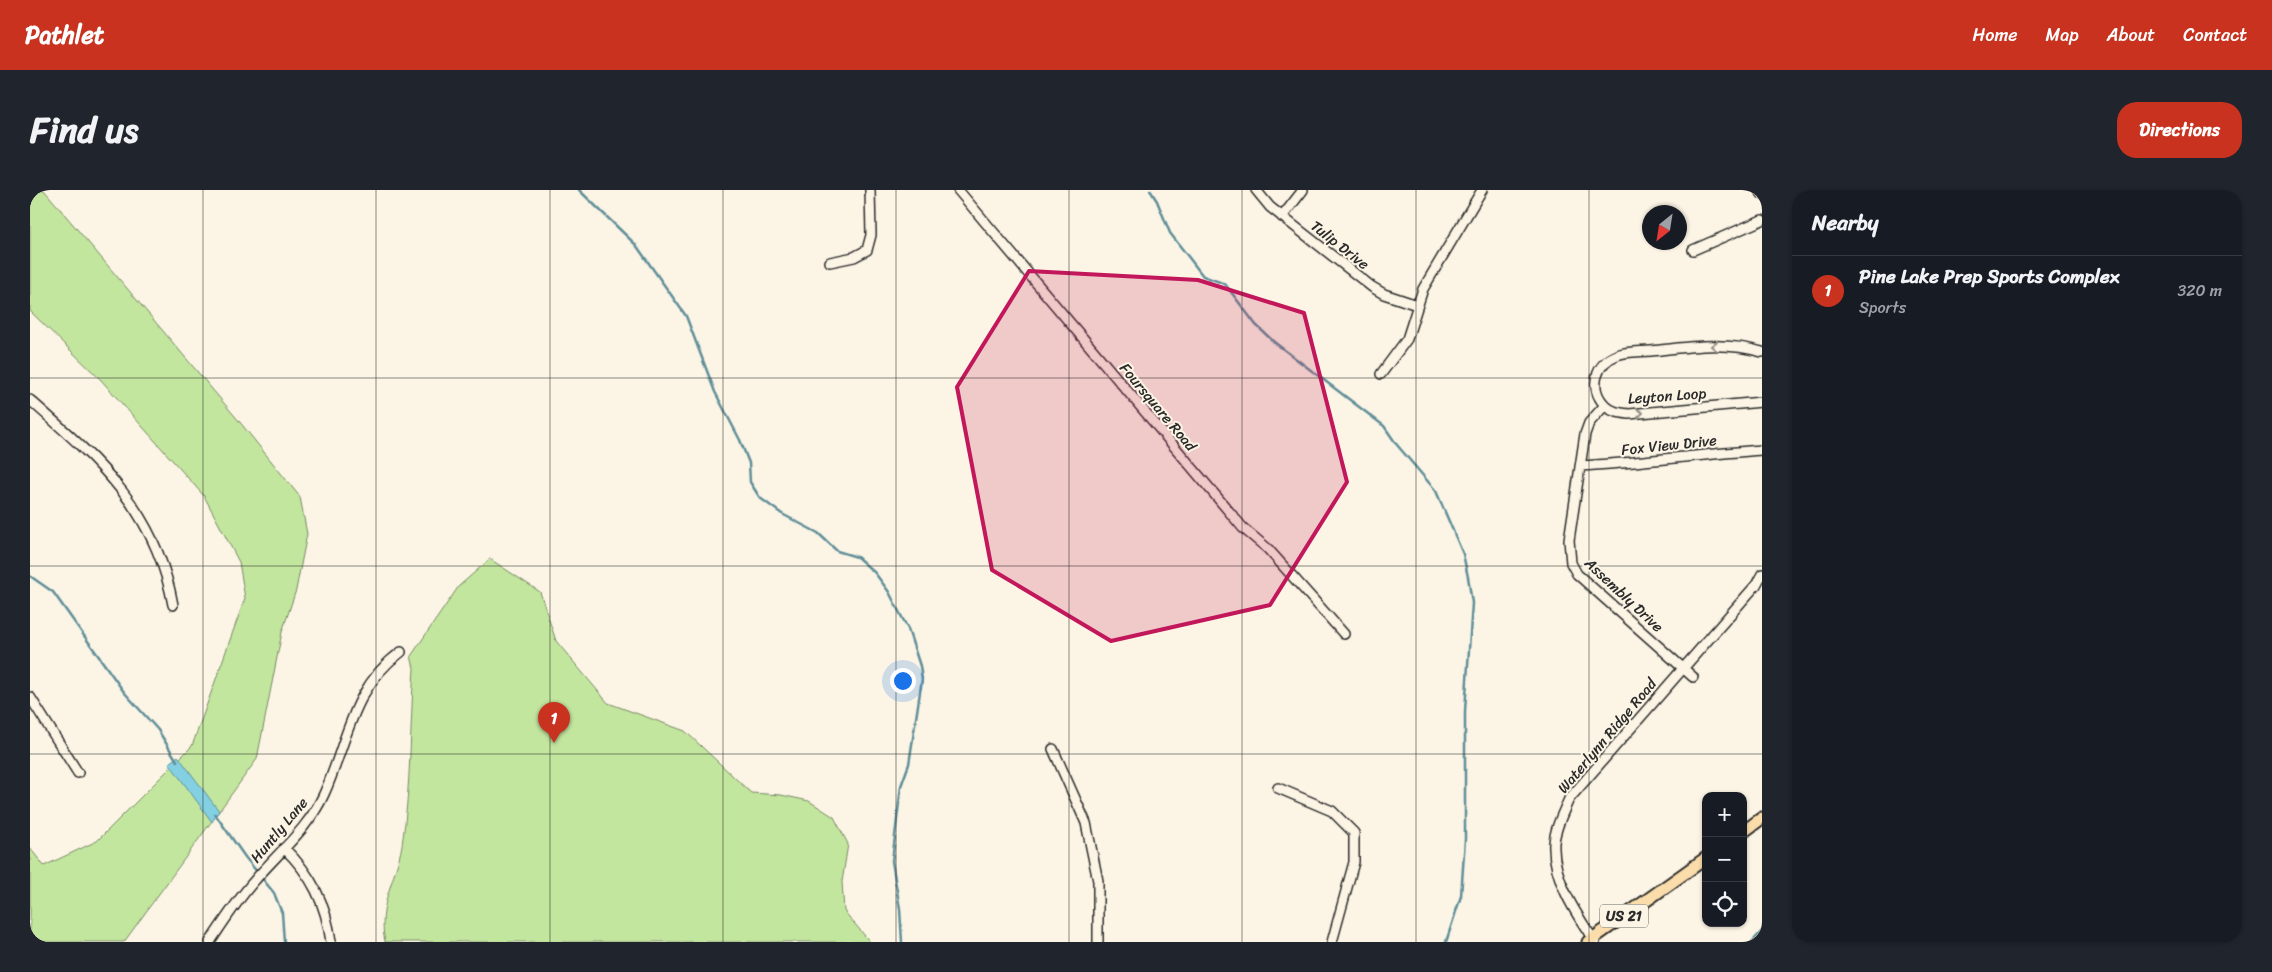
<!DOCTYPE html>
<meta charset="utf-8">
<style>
:root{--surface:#171b24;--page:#20242c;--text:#f1f3f6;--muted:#9ea1a6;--line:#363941;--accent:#c8321e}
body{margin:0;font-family:Sriracha,sans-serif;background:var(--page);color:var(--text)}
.controls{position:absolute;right:15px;bottom:15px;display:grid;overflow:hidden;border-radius:10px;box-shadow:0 1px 4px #0004}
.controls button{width:45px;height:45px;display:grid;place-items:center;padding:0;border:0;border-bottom:1px solid var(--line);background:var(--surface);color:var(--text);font:25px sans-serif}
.compass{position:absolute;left:1612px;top:15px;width:45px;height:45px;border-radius:50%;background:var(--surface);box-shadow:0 1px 4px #0004;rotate:210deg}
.you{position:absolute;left:872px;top:490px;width:18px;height:18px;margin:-12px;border:4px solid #fff;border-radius:50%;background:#1a73e8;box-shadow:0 0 0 8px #1a73e833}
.badge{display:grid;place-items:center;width:32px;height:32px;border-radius:50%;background:var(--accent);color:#fff;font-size:16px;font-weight:700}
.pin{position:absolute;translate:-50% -41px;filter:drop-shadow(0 1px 2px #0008)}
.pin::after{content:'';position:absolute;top:26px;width:18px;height:15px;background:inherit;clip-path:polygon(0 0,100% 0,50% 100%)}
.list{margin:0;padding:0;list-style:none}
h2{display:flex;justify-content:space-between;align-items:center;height:65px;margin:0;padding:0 20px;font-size:21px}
h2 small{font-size:16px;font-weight:400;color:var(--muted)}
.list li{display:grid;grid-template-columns:32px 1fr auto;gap:15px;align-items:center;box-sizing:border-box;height:70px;padding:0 20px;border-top:1px solid var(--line)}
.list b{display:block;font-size:19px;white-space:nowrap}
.list p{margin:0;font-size:16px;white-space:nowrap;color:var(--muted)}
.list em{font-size:16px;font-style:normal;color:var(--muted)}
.icon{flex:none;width:28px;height:28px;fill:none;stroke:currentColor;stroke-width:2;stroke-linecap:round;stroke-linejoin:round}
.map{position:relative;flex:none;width:1732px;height:752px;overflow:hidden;border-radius:20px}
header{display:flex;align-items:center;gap:30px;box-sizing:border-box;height:70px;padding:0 25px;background:var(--accent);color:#fff}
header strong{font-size:24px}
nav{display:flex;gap:28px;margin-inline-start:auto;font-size:18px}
.intro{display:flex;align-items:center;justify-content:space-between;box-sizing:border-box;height:120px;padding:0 30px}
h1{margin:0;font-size:35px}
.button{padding:12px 22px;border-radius:20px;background:var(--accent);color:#fff;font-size:18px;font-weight:700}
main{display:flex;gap:30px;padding:0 30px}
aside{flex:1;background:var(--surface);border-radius:20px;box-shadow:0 1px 4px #0004}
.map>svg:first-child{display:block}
.green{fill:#c3e69f;stroke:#778865}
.water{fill:#84d0e3;stroke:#608e99}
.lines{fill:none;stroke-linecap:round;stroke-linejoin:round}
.stream{stroke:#608e99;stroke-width:2.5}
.minor-casing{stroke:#2b2b2b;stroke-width:12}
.major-casing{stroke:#2b2b2b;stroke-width:15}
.minor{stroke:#fcf5e5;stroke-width:9}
.major{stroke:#fbddab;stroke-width:11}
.oneway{stroke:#949088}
.marked{fill:#c2185b;fill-opacity:0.2;stroke:#c2185b;stroke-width:4;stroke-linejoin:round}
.grid{fill:none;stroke:#2b2b2b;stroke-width:1;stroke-opacity:0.55}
.labels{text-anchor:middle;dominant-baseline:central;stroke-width:4;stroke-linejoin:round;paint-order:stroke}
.shield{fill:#fcf5e5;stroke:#6a6863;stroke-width:1}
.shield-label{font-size:14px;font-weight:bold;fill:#2b2b2b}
.street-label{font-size:15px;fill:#2b2b2b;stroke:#fcf5e5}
</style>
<header>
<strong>Pathlet</strong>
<nav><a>Home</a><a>Map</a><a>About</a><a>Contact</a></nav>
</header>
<div class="intro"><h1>Find us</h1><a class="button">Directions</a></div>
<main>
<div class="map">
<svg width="1732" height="752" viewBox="0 0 1732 752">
<rect width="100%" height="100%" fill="#fcf5e5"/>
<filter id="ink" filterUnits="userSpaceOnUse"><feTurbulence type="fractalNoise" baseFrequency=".02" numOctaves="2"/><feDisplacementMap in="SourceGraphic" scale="10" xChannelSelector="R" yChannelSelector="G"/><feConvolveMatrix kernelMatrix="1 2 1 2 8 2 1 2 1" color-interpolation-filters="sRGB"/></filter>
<g filter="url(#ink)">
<!-- green -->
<path class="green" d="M0,0H14L209,231L270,307L277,344L266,400L252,442L227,569L94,752H6L0,749V658L14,676L67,651L162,556L215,408L209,372L174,306L71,190L0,121Z
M460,369L510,402L526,451L578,513L655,541L721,603L751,605L779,611L804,627L818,654L812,692L814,721L840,752H355C347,715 366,690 372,655C381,597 380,537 384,478L381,466L429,396Z"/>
<!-- water -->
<path class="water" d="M148,566L189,621L182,632L139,573Z"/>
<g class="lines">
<!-- stream -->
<path class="stream" d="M549,0L606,55L656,126L685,202L710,250L719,273L720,292L730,308L752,324L788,343L807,361L827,367L845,383L859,402L878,439L890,476L892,489L879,574L871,596L862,671L870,719L872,752
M1120,0L1127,11L1140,43L1173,86L1195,94L1226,135L1244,152L1354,236L1367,255L1406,301L1433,364L1438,387L1442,413L1435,521V649L1431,706L1416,752
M0,386L23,402L94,502L128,540L147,571
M185,624L215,667L244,703L252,723L254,752
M1722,752L1732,741"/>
<defs>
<path id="minor" d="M928,0L1213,338L1238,359L1314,444
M1226,0L1240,17L1342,97L1354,104L1387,115
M1730,0L1732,4
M1252,27L1273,0
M1663,60L1732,30
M800,72L824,67L837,60L841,45L840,0
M1732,162C1696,151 1658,157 1621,161C1610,162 1597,161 1587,165C1566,173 1558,198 1575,215C1581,222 1590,223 1599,224L1732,212
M1351,184L1377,149L1393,99L1452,0
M0,210C69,271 126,320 143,415
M1575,215L1559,233L1555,244L1539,350L1541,373L1547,384L1663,487
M1550,276C1611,273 1671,264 1732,260
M0,507L48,583
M1023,559L1056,633L1068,691V752
M1248,598L1302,621L1324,643V672L1302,752
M254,658C282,685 296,714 301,752
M180,752C194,731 208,709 225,690C248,663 279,638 294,604C317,554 321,498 371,462
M1565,752C1546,724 1522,688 1524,653C1525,638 1533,623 1539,609L1726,395L1732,384"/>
<path id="major" d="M1713,642L1732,628
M1558,752L1676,668"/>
</defs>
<!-- minor casing -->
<use href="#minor" class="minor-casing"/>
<!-- major casing -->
<use href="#major" class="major-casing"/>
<!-- minor -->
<use href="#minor" class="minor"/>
<!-- major -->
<use href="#major" class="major"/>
</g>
<!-- one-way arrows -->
<defs><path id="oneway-chevron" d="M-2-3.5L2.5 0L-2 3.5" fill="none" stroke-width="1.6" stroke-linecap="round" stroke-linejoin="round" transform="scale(1.25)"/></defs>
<g class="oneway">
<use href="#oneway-chevron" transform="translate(1684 156) rotate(-179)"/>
<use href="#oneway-chevron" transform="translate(1610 223) rotate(-5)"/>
</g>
</g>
<!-- marked area -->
<path class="marked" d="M999,81L1168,90L1274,123L1317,292L1240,415L1081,451L962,380L927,197Z"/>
<!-- grid -->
<path class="grid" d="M173,0V752M346,0V752M520,0V752M693,0V752M866,0V752M1039,0V752M1212,0V752M1386,0V752M1559,0V752M0,188H1732M0,376H1732M0,564H1732"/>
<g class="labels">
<!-- shield labels -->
<rect class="shield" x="1570" y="714.5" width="48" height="23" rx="4"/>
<g class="shield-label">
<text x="1594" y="726">US 21</text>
</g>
<!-- street labels -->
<g class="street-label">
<text transform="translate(1310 55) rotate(38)">Tulip Drive</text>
<text transform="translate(1637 206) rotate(-4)">Leyton Loop</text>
<text transform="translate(1128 217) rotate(50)">Foursquare Road</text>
<text transform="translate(1639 255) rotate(-6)">Fox View Drive</text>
<text transform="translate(1594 405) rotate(43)">Assembly Drive</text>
<text transform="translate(1577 546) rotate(-50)">Waterlynn Ridge Road</text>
<text transform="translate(249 640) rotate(-50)">Huntly Lane</text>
</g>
</g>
</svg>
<div class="controls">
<button>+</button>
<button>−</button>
<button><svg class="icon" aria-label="locate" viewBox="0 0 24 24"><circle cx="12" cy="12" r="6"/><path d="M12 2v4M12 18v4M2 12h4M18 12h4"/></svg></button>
</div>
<svg class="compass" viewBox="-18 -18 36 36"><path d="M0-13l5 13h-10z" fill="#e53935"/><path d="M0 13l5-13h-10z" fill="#9ea1a6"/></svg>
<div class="you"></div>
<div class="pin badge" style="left:524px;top:553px">1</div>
</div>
<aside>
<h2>Nearby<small></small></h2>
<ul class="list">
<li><span class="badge">1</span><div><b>Pine Lake Prep Sports Complex</b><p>Sports</p></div><em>320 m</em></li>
</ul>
</aside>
</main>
